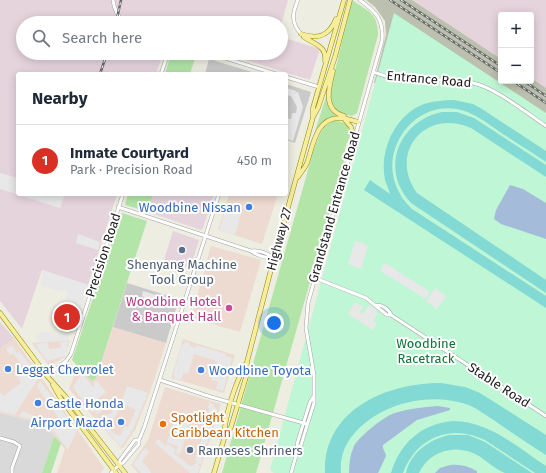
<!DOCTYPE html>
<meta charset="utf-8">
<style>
:root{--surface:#fff;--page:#f6f6f7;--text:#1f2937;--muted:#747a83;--line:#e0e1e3;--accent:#d93025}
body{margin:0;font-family:"Fira Sans",sans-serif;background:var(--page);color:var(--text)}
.controls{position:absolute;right:12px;top:12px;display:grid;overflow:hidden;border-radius:4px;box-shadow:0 2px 10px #0003}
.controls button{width:36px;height:36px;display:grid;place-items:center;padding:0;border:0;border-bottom:1px solid var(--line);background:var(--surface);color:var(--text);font:20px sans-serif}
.you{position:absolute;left:274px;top:323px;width:14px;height:14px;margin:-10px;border:3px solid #fff;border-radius:50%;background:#1a73e8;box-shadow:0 0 0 6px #1a73e833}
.badge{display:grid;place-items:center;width:26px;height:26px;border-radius:50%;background:var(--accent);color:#fff;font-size:13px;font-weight:700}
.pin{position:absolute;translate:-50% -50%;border:2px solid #fff;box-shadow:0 1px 4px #0006}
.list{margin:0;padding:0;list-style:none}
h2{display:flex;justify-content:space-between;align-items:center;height:52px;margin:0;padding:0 16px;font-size:17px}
h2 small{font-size:13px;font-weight:400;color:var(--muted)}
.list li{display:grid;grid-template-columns:26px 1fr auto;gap:12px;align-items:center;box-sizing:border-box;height:72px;padding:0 16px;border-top:1px solid var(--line)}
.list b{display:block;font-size:15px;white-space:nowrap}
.list p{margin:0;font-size:13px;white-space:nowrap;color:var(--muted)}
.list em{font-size:13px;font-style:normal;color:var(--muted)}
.icon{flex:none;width:22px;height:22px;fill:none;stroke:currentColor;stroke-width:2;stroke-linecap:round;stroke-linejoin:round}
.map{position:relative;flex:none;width:546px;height:473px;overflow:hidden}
.search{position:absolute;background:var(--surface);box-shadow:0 2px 10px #0003;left:16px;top:16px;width:272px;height:44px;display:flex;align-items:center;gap:10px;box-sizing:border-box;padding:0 14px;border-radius:22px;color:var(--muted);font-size:15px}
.panel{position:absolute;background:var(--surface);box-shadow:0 2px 10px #0003;left:16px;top:72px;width:272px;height:124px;border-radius:4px}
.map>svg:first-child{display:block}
.residential{fill:#dad9d9}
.commercial{fill:#eddbd1}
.industrial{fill:#e6d4dd}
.religious{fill:#cacaca}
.construction{fill:#bbc1ae}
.grass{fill:#b3e5a9}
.park{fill:#bff6d5}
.pitch{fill:#83d9d3}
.parking{fill:#e8e8e8}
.water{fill:#a4bcd9}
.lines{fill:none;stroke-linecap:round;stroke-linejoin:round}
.minor-casing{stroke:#a3a3a3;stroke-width:4}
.major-casing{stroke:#8c8b07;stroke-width:5}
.minor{stroke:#fff;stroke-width:3}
.major{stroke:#f7ed9d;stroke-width:4}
.rail-casing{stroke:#6a6a6a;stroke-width:2.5}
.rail{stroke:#fff;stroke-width:1;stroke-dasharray:3;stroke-linecap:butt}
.shop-dot{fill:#3f7fe0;stroke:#fff;stroke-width:1.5}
.service-dot{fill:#5c6f8a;stroke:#fff;stroke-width:1.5}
.hotel-dot{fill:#d1479c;stroke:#fff;stroke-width:1.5}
.food-dot{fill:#e8710a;stroke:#fff;stroke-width:1.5}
.labels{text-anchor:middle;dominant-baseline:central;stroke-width:4;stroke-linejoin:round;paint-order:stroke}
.street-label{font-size:13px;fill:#1c1c1c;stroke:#fff}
.shop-label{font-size:13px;fill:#366cbe;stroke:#fff;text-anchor:start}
.service-label{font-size:13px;fill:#4e5e75;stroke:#fff}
.hotel-label{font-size:13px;fill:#b23c85;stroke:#fff;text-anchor:end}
.park-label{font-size:13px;fill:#107338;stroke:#fff}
.food-label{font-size:13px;fill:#c56008;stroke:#fff;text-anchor:start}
</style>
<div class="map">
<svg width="546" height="473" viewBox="0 0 546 473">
<rect width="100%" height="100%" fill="#edede2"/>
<!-- residential -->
<path class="residential" d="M0,413L32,421L53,434L54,436L42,473H0Z"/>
<!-- commercial -->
<path class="commercial" d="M229,194H278L262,244L218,230Z
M211,246L261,260L240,332L191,318Z
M113,327L166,343L150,392L135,430L122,449L69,389L78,366L92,380L96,378Z
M14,338L104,468L101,473H57L65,449L53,434L32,421L0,413V349Z
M183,339L235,355L224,393L171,378Z
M70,340L65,357L49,366L32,343Z
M165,387L221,404L199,473H138L131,465L148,440Z"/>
<!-- industrial -->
<path class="industrial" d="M0,0H288L281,25V23H23V53H163L156,74H18V194H117L88,285L42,270L22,329L0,301Z
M412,0H546V88L531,78V15H501V59Z
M281,37L320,49L310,80L223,53H281Z
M153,194H214L203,228L201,230L148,212Z
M173,231L199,240L190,269L164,260Z
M0,322L14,338L0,349Z"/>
<!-- religious -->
<path class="religious" d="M209,59L252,72V74H205Z
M286,84L311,92L295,143L286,140Z
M127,283L179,299L166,343L113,327Z"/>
<!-- construction -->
<path class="construction" d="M366,0H412L501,59V81H531V78L546,88V149L396,88L374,83L386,35L385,21L375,7Z"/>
<!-- grass -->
<path class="grass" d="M352,0C369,12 378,13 378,35L357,113L352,116C334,112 329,107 331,88Z
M171,53H188L196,55L190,74H165Z
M327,94C327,103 328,111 337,116L324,121L315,131Z
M334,121C343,120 351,126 350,136C349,140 346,144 345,148C345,151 345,155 345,158L256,473H222L314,149C319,137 321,126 334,121Z
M128,194H153L148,212L125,205Z
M122,213L147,221L96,378L92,381L72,360Z
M54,436L61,443L51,473H42Z"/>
<!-- park -->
<path class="park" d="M394,13L546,113V473H274L270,470Z
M60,310L76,314L71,328L66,327L68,322L57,319Z"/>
<!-- pitch -->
<path class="pitch" d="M454,100L473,104L482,109L546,151V162C531,152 515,142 500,132C487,123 473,112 457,109C412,101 377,153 399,192C402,199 407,204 412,209L546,296V308L364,190L370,180L390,194C389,190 387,185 385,180C379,150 395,115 424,104C434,101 444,100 454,100Z
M442,112H457L474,118L546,165V177L471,128C425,108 388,153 417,193L546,280V293L411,203C379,169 399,121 442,112Z
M441,383L465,387L480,393L546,435V455C529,444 512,433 495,421C487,416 478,409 469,405C435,393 393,400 365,423C349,436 339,452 341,473H325C323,410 386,383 441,383Z
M453,421C489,421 517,447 546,466V473H535L485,440C450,423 416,438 403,473H391C400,443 421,424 453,421Z
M449,435H468L485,442L532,473C525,473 511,473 505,473C498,471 485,460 479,456C457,443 430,450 419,473H406C411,452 429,440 449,435Z"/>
<!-- parking -->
<path class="parking" d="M287,88L296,91L295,93L298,92L303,107L293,141L286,139V118L291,119L292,113H296L297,107L291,96L287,95L286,98Z
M0,173L18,178V194H65L60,208L0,189Z
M227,205L242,210L235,235L219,230Z
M78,234L100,242L98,250L76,243Z
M355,241L363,243L368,246L361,269L348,264Z
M385,263L430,292L425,299L415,292L380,271Z
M42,270L88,285L79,314L67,310L70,301L65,300L67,291L62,290L61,292L40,285L43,277Z
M435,288L446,296L437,309L426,301Z
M143,291L171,300L170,305L168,304L167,307L143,300L144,297L142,296Z
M355,302L363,307L360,312L363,314L369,305L377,310L375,312L378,313L373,321L377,324L373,330L348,314Z
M53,332L54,335L68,333L69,340L38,342L37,339H36V333Z
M68,341L66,356L47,361L35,344L48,343L49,349L61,348L60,342Z
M185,342L190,343V346L195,348L196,345L226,354L225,356L232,358L223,391L216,389L218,382L211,380L217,361L194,354L188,374L183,373L181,380L174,378L175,376L173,375L182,344L184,345Z
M12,346L17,353L20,352L39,377L15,415L0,411V392L3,396L21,383L16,373L23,366L13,353L10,355L6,349Z
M82,373L93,387L96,380L106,392L95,401V406L97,405L102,411L97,414L95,411L92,412L73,387Z
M40,381L77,430L68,450L54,431L36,421L19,416L23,411L55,426L59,418L37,387Z
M127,386L148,393L133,429L121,447L99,421L110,413L112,414V411L120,405L121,406L109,428L116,435L117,434L120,436L124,427H128L136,410L121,403Z
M209,403L214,405V407L217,410L216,415H214L213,417L215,418L213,425H211L210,427H213L210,435L208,434L207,436L209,437L207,444H205L204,446L206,447L204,454H202L201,456H203L201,464L199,463L198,465L200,466L198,473H190L155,443L158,439L166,446L168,444L176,450L174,453L190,466L195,465L197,461L195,460L205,427L207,428L209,419L207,418L209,410H211L208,408Z
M175,418L190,422L180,454L176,453L178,446L167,443L169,435L180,438L181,436L170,433Z
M145,448L149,452L142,461L151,472V473H141L133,464Z"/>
<!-- water -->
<path class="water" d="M510,185L523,189L546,203V239L501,224L494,219L496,210Z
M438,406L450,408V410L417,420L383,445C382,450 386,452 386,456L378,473H349C349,464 350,455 354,446C359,437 382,418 392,414C406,409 423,407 438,406Z
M450,465C460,464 468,466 477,471V473H435L440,468Z"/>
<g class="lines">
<defs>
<path id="minor" d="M113,0C114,9 118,17 125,23
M298,0C292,13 291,23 301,34
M209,53L276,74
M373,72C383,75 392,79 403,80C426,81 450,77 473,83C496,88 525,112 546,126
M161,74L168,53
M286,77L319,87
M118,207L251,251C258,256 265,258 274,258
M251,251C259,250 267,253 273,258
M315,278L366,298L387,315H391L546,416
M377,305C382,305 389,309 391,315
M47,376L66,361L71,354L123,194
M160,380L211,397L307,424
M0,438L14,442L20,446L12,468V473
M298,449L301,445L314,403V375L306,328L308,303L382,41C384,19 376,12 360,0
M119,465L120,460L135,440H139
M111,473L119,465L123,463L139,444V440L144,428L219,194
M291,473L298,449L297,444L310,402L313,397"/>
<path id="major" d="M301,34C318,40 329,36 336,19
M304,37C314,44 327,46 325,61
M333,71C329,88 322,110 344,116
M313,117V108L344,0
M345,120L351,127L354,138
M298,177C301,172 305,168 307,163C313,146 316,118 339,118C346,118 352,120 358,122
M0,313L47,376L65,396L125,473
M53,385L61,399L116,473
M224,437C225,415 235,383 246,364
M214,473L224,439L231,427L246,377L247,362L274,258L313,117L318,108L335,57L350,0"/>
</defs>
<!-- minor casing -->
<use href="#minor" class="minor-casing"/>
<!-- major casing -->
<use href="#major" class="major-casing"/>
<!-- minor -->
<use href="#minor" class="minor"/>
<!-- major -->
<use href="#major" class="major"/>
<defs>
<path id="rail" d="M390,0L501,73
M401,0L501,66
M116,23L121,0
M100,74L107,53
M513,81L546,103
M524,81L546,96"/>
</defs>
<!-- rail casing -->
<use href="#rail" class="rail-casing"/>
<!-- rail -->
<use href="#rail" class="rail"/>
</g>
<!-- markers -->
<g class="shop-dot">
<circle cx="249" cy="207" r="4"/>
<circle cx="8" cy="369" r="4"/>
<circle cx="201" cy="370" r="4"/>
<circle cx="38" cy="403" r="4"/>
<circle cx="121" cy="422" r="4"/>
</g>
<g class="service-dot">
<circle cx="182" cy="250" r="4"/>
<circle cx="190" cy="450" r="4"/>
</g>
<circle class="hotel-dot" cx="229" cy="308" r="4"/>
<circle class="food-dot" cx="163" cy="424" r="4"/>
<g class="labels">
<!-- street labels -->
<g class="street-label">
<text transform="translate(429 79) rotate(5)">Entrance Road</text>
<text transform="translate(334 207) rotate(-74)">Grandstand Entrance Road</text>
<text transform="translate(279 239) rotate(-75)">Highway 27</text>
<text transform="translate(103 255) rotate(-72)">Precision Road</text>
<text transform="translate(499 385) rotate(33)">Stable Road</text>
</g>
<!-- shop labels -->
<g class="shop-label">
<text x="241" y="207" text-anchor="end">Woodbine Nissan</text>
<text x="16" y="369">Leggat Chevrolet</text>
<text x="209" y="370">Woodbine Toyota</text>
<text x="46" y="403">Castle Honda</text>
<text x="113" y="422" text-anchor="end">Airport Mazda</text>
</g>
<!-- service labels -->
<g class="service-label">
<text x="182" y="264">Shenyang Machine<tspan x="182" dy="15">Tool Group</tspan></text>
<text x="198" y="450" text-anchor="start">Rameses Shriners</text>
</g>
<!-- hotel labels -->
<g class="hotel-label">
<text x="221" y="301">Woodbine Hotel<tspan x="221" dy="15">&amp; Banquet Hall</tspan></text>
</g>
<!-- park labels -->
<g class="park-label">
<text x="426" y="343">Woodbine<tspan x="426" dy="15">Racetrack</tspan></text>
</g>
<!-- food labels -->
<g class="food-label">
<text x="171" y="417">Spotlight<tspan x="171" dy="15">Caribbean Kitchen</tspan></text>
</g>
</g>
</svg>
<div class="controls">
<button>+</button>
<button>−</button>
</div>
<div class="you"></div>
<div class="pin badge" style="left:67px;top:317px">1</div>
<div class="search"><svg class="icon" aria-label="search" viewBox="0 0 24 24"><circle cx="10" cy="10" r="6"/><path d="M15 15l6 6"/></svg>Search here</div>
<section class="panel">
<h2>Nearby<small></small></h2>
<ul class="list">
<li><span class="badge">1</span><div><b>Inmate Courtyard</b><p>Park · Precision Road</p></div><em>450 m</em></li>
</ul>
</section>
</div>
